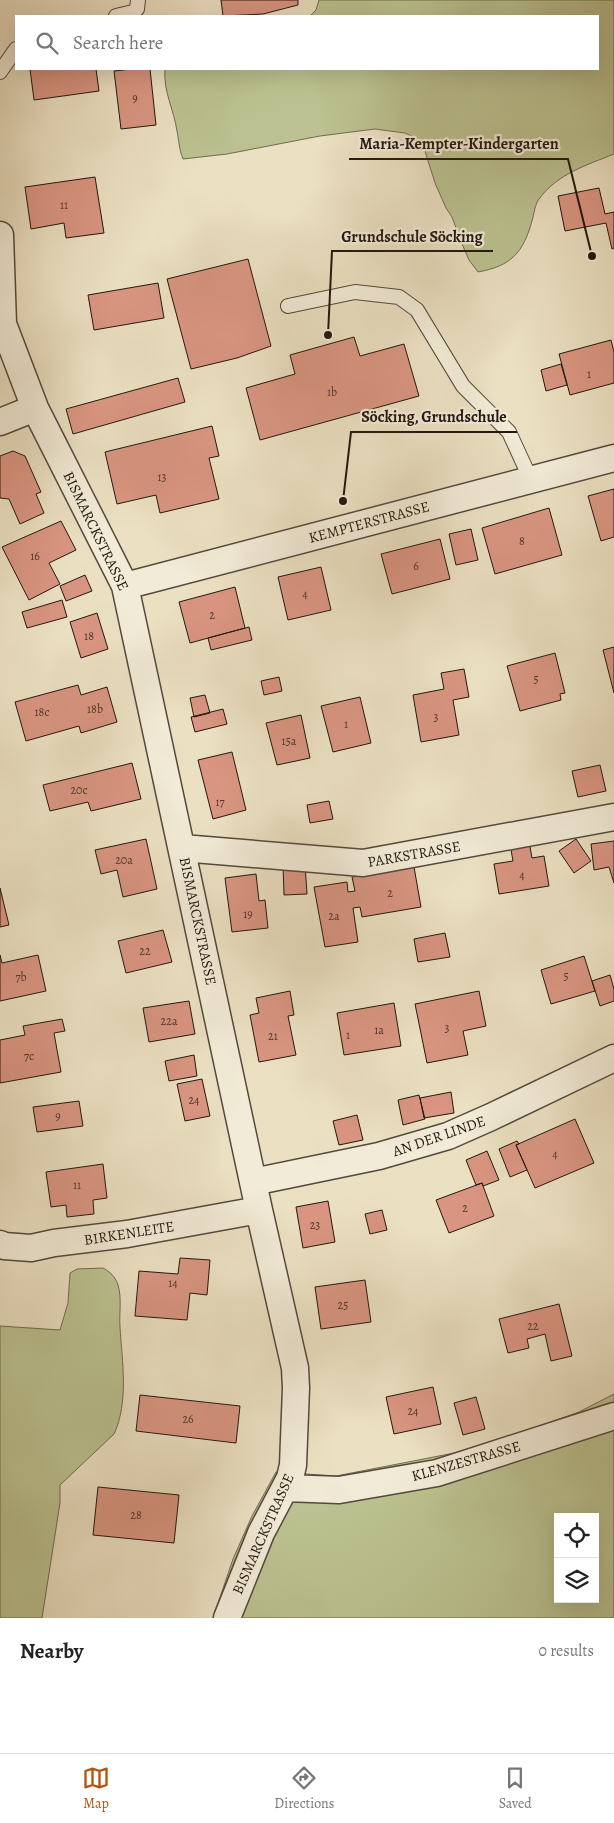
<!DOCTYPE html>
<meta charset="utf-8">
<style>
:root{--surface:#fff;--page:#f2f2f2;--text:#222;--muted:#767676;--line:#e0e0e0;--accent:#b45309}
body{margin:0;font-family:Alegreya,serif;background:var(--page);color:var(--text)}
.controls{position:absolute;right:15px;bottom:15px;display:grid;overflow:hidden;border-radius:0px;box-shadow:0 5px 20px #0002}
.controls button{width:45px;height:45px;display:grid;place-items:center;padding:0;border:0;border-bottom:1px solid var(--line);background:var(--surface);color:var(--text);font:25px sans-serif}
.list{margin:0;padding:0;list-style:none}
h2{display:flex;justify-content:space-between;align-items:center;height:65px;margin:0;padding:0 20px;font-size:21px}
h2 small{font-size:16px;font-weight:400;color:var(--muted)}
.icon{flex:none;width:28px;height:28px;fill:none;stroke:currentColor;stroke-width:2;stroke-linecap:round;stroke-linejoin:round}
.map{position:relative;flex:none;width:614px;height:1618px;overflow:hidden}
.search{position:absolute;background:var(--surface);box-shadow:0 5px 20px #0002;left:15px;right:15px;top:15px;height:55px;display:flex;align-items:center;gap:12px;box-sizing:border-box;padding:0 18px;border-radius:0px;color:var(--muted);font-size:19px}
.sheet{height:135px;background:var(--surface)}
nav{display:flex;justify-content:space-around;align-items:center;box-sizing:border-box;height:70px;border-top:1px solid var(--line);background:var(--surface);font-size:14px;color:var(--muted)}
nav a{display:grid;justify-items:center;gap:2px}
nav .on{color:var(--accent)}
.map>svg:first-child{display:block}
.green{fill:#bbc190;stroke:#6e6c50;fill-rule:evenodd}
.building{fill:#d99581;stroke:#22170f}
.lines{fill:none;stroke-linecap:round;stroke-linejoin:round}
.lane-casing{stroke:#54493c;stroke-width:16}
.street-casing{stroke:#54493c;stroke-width:29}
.lane{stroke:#f2ebd7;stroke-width:14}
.street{stroke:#f2ebd7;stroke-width:26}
.labels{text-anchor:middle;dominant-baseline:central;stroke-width:4.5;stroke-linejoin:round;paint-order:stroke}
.number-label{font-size:12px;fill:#50362c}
.street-label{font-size:15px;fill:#22170f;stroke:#f2ebd7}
.leader{fill:none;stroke:#22170f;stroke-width:2}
.callout-dot{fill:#22170f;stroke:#f2ebd7;stroke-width:2}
.callout-label{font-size:16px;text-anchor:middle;font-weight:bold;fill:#22170f;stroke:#f2ebd7;stroke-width:4.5;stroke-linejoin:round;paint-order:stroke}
</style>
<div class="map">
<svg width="614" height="1618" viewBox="0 0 614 1618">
<rect width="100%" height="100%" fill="#ebe0c2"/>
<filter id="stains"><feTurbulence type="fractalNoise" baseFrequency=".004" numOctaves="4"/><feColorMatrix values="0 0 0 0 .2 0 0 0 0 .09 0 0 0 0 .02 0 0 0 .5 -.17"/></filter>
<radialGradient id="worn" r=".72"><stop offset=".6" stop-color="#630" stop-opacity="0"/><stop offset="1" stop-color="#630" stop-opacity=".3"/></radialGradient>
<!-- green -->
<path class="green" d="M319,0H614V154C587,165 557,174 539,199C535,204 534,214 532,221C523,253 511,266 478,272L469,260L462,244L452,217L446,208L435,183L424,148L416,138L405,133L375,129L320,136L227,154L183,159C179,149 179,141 177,131C174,110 163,91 165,69H598V16H310L316,10Z
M103,1268C110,1272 115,1276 118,1285C122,1298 119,1313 120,1327C122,1361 129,1402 114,1434L60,1485V1503L42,1618H0V1326L60,1330L68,1303L70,1273L77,1269Z
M614,1394V1618H213L233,1559L252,1516L276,1472L336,1476L475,1449L579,1412ZM558,1517H595V1599H558Z"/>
<!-- building -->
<path class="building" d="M221,0H298V5L263,14L223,16Z
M30,69H96L99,91L34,100Z
M132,69H150L156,125L121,129L114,71Z
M95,177L104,233L66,238L64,223L31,229L25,187Z
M599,188L605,214L614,212V248L612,249L606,223L565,231L558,196Z
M248,259L271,346L237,358L191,369L167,279Z
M158,283L164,318L94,330L88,295Z
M354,337L360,356L404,344L419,396L260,440L246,388L295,374L290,355Z
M611,340L614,352V383L570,395L559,354Z
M561,364L567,385L546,391L541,370Z
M178,378L185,402L73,434L66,409Z
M212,426L219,456L209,458L219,499L160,513L156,495L117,504L105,452Z
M13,451L25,456L41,492L36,494L44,513L20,524L9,499L0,498V456Z
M614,489V537L601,541L588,496Z
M549,508L562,555L495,574L482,528Z
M61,521L76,550L49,563L60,584L29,600L2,547Z
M471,529L478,560L456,565L449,534Z
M440,539L450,579L392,594L381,554Z
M321,567L331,610L288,620L278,577Z
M85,575L92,591L66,601L60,586Z
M235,587L245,628L190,643L179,602Z
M62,600L67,617L27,628L22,612Z
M97,613L108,649L81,658L70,622Z
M249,627L252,640L211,650L208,638Z
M614,647V693L603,650Z
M555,653L565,693L560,694L561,700L520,711L507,666Z
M464,669L469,697L453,700L459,735L421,742L413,695L444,689L441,673Z
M279,677L282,691L264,695L261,681Z
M78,685L81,695L107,687L117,722L81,733L79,726L26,741L15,702Z
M205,695L210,713L194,717L190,698Z
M360,697L371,743L333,752L321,706Z
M223,709L227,724L195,732L191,717Z
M301,715L310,758L277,765L266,723Z
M232,752L246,810L213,819L198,760Z
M132,763L141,799L91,811L88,802L50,811L43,785Z
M600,765L606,791L578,797L572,771Z
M329,801L333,819L310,823L307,805Z
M146,839L157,889L123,897L117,870L101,874L95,850Z
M576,839L591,861L574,873L559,851Z
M529,841L532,858L544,856L549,886L499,894L494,864L513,861L510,844Z
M614,841V883L609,867L594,870L591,844Z
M305,864L307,894L284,895L283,865Z
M414,867L421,907L362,917L360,907L353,908L358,942L325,947L314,887L347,882L348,892L355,891L352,877Z
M256,874L259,901L265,900L268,928L232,932L225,878Z
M0,888L9,925L0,927Z
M163,930L172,962L126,973L118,941Z
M445,933L450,957L418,962L414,939Z
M0,955L2,963L38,955L46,991L0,1001Z
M584,956L595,991L551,1004L541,970Z
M610,975L614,989V1001L600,1006L592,981Z
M290,991L294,1015L288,1016L296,1055L259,1062L250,1015L259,1013L256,998Z
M479,991L486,1026L463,1031L468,1055L427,1063L415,1004Z
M189,1001L195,1034L149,1042L143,1008Z
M394,1003L401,1046L344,1055L337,1013Z
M62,1019L65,1031L54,1033L61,1072L0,1083V1040L25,1035L23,1026Z
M194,1055L197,1076L169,1081L165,1061Z
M202,1079L210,1116L185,1121L177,1084Z
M451,1092L454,1113L424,1118L420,1098Z
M419,1095L425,1119L403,1125L398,1100Z
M79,1101L83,1126L37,1132L33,1107Z
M357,1115L363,1140L339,1145L333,1121Z
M575,1119L594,1163L535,1188L516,1145Z
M517,1141L519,1144L516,1145L527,1170L510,1177L499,1149Z
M487,1151L499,1180L483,1186L482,1183L476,1185L466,1160Z
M103,1164L107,1198L93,1200L94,1214L67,1217L66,1205L51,1207L46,1172Z
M482,1183L494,1216L449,1233L436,1200Z
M328,1201L335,1242L303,1248L296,1207Z
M382,1210L387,1230L370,1234L365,1214Z
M180,1258L210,1260L207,1295L190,1293L187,1320L135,1316L139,1271L178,1274Z
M365,1280L371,1322L321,1329L315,1287Z
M559,1304L572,1356L551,1361L545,1334L527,1339L529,1348L508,1353L499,1319Z
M433,1387L441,1424L394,1434L386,1397Z
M140,1395L240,1406L236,1443L136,1431Z
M476,1397L485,1429L463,1435L454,1403Z
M98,1487L179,1495L174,1543L93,1535Z"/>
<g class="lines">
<defs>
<path id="lane" d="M116,16L133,12L137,9L138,0
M0,72L16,49
M288,306L355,292L399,297L417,310L463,386L509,432L531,480"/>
<path id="street" d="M0,235L3,324L35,408L125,586L259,1210L295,1368L296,1388L293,1465L290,1478L261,1533L227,1618
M0,422L35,408
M125,586L614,458
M182,848L363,863L614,817
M253,1182L379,1156L448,1136L491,1117L614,1058
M0,1244L4,1246L31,1248L54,1243L127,1234L259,1210
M285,1488L339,1490L437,1473L614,1416"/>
</defs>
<!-- lane casing -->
<use href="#lane" class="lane-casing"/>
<!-- street casing -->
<use href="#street" class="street-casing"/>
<!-- lane -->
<use href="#lane" class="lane"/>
<!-- street -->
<use href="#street" class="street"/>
</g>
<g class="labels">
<!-- number labels -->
<g class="number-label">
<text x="135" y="98">9</text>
<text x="64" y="205">11</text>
<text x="589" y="374">1</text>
<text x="332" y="392">1b</text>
<text x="162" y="477">13</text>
<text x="522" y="541">8</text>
<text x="35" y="556">16</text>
<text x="416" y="566">6</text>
<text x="305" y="594">4</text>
<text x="212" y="615">2</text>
<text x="89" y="636">18</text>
<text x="536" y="679">5</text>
<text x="95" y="709">18b</text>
<text x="42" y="712">18c</text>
<text x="436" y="717">3</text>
<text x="346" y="724">1</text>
<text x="289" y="741">15a</text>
<text x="79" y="790">20c</text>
<text x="220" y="802">17</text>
<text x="124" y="860">20a</text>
<text x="522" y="875">4</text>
<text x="390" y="893">2</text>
<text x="248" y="914">19</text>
<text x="334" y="916">2a</text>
<text x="145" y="951">22</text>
<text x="566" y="976">5</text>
<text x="21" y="977">7b</text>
<text x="169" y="1021">22a</text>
<text x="447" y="1028">3</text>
<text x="379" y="1030">1a</text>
<text x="348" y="1035">1</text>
<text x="273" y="1036">21</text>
<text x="29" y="1056">7c</text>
<text x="194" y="1100">24</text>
<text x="58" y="1116">9</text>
<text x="555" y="1154">4</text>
<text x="77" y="1185">11</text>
<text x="465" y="1208">2</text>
<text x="315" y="1225">23</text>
<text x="173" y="1283">14</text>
<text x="343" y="1305">25</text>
<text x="533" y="1326">22</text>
<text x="413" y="1411">24</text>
<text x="188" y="1419">26</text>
<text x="136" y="1515">28</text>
</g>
<!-- street labels -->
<g class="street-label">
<text transform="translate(369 522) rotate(-15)">KEMPTERSTRASSE</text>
<text transform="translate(96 531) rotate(64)">BISMARCKSTRASSE</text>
<text transform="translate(414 854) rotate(-10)">PARKSTRASSE</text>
<text transform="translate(198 921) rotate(78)">BISMARCKSTRASSE</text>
<text transform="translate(439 1136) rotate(-19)">AN DER LINDE</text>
<text transform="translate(129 1233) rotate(-9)">BIRKENLEITE</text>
<text transform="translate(466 1461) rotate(-16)">KLENZESTRASSE</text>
<text transform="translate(263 1534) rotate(-66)">BISMARCKSTRASSE</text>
</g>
</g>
<!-- callouts -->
<path class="leader" d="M592 256L568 159H349M328 335L332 251H493M343 501L351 432H517"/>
<g class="callout-dot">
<circle cx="592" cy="256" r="5"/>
<circle cx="328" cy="335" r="5"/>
<circle cx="343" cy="501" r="5"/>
</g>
<g class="callout-label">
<text x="459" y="149">Maria-Kempter-Kindergarten</text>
<text x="412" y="242">Grundschule Söcking</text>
<text x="434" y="422">Söcking, Grundschule</text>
</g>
<rect width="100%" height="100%" filter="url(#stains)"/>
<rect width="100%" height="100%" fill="url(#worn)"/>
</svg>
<div class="controls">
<button><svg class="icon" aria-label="locate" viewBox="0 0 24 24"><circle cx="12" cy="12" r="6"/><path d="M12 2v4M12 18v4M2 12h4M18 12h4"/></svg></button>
<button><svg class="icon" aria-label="layers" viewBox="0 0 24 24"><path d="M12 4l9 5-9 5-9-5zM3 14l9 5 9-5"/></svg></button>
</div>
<div class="search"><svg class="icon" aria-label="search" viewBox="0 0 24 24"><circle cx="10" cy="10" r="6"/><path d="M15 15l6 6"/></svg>Search here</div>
</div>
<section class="sheet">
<h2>Nearby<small>0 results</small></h2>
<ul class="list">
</ul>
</section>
<nav>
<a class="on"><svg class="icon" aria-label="map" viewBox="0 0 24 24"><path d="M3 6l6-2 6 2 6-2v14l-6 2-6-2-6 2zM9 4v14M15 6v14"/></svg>Map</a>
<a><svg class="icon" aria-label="directions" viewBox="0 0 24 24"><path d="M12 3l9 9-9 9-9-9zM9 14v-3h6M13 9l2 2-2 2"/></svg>Directions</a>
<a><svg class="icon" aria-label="saved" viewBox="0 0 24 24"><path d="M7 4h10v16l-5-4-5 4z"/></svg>Saved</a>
</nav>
